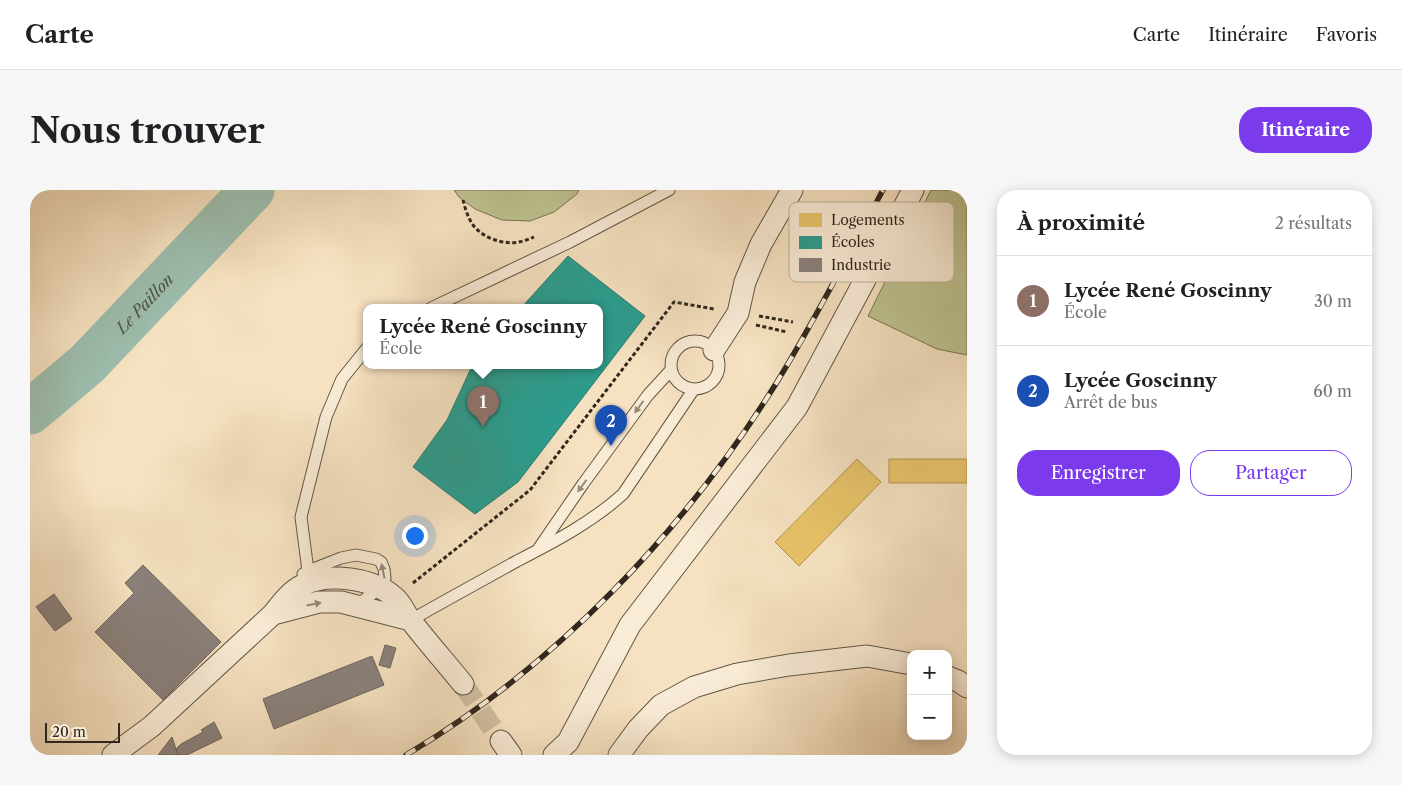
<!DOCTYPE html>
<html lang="fr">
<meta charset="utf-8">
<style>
:root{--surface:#fff;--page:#f6f6f6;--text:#202124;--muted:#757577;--line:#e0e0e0;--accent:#7c3aed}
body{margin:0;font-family:"Libre Caslon Text",serif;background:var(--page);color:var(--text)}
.controls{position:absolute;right:15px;bottom:15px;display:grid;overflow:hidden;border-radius:10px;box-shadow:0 2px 12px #0003}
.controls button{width:45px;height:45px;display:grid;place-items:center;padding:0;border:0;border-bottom:1px solid var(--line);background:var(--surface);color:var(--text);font:25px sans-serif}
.scale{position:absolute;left:15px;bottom:12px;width:75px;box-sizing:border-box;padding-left:5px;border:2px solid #31271d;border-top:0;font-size:14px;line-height:18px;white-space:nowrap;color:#31271d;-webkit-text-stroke:4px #f9ecd7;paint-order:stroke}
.you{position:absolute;left:384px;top:345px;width:18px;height:18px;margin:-12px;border:4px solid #fff;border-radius:50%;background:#1a73e8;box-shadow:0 0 0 8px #1a73e833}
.badge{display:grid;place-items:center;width:32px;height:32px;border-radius:50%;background:var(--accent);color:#fff;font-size:16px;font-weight:700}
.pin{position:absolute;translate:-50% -41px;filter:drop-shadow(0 1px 2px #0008)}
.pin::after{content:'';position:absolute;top:26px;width:18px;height:15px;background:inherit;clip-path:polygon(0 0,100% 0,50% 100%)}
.popup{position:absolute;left:333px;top:114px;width:240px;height:65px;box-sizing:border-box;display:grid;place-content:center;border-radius:10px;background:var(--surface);filter:drop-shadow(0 1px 4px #0005);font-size:16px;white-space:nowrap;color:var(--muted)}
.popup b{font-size:19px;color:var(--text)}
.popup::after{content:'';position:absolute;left:50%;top:100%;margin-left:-10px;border:10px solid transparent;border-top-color:var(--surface)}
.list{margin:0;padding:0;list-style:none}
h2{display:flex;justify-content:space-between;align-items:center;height:65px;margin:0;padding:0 20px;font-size:21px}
h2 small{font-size:16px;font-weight:400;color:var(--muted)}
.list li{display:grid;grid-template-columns:32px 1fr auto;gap:15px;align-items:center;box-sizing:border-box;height:90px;padding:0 20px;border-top:1px solid var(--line)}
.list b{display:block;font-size:19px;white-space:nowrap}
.list p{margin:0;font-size:16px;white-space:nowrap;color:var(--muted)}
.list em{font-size:16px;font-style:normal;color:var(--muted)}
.actions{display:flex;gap:10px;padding:15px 20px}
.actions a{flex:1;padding:11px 0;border:1px solid var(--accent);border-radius:20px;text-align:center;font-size:18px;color:var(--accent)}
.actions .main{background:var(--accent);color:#fff}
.map{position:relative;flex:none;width:937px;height:565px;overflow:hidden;border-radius:20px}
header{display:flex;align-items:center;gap:30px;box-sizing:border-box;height:70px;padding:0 25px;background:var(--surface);border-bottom:1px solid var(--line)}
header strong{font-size:24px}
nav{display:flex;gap:28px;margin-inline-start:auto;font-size:18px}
.intro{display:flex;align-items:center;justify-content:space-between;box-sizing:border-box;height:120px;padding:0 30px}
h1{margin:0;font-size:35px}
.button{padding:12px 22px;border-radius:20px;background:var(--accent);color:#fff;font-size:18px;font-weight:700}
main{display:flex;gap:30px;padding:0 30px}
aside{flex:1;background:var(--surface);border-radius:20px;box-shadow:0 2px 12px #0003}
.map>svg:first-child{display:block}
.green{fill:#bec391;stroke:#787557}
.homes{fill:#e9c46a;stroke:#b29553}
.schools{fill:#2a9d8f;stroke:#2c7a6d}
.industry{fill:#8a817c;stroke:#6f6660}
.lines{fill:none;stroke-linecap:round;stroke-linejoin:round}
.river{stroke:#9dbeae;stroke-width:45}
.street-tunnel{stroke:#cfbda0;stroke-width:21;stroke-dasharray:21 11;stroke-linecap:butt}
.lane-casing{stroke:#625646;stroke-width:13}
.street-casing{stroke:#625646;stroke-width:23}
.path{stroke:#31271d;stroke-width:3;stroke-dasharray:4 2.5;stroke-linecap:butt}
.lane{stroke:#f9ecd7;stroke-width:11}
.street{stroke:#f9ecd7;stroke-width:21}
.rail-casing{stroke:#31271d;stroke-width:5.5}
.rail{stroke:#f9ecd7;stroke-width:4;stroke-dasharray:11;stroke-linecap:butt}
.oneway{fill:#958a7a}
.labels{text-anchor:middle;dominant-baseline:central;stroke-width:5;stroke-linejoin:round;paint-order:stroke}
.water-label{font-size:16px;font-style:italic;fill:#515448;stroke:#f9ecd7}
.key{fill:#f9ecd7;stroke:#bdb19f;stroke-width:1}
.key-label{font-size:14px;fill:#31271d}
</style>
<header>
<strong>Carte</strong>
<nav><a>Carte</a><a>Itinéraire</a><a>Favoris</a></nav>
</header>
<div class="intro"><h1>Nous trouver</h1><a class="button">Itinéraire</a></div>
<main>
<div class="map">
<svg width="937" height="565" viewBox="0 0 937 565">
<rect width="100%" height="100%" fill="#f6e2c1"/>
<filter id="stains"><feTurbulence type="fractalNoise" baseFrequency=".004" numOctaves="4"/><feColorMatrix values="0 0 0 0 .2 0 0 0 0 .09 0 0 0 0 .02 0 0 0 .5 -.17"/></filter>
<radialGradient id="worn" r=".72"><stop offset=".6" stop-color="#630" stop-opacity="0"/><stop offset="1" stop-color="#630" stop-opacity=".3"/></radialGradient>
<!-- green -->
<path class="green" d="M424,0H549L547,4L524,22L500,31L472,30L445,19L429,7Z
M901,0H937V165L907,159L838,126Z"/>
<!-- homes -->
<path class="homes" d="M827,269L851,292L769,376L745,352Z
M859,269H937V293H859Z"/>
<!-- schools -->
<path class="schools" d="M538,66L615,126L488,292L445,324L383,277L417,230L442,176H569V118H491Z"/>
<!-- industry -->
<path class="industry" d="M113,375L191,452L133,510L65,442L104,403L95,393Z
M24,404L42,429L25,441L6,417Z
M355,455L366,458L360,478L349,475Z
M342,466L354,495L244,539L233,509Z
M184,532L192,548L157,565H148L146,559L151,554L173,542L171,540Z
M142,547L148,565H128Z"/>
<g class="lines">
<!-- river -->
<path class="river" id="s1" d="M0,222L57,174L222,0"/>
<!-- street-tunnel -->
<path class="street-tunnel" d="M433,494L471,551"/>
<defs>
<path id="lane" d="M401,118L540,52L639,0
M641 175a24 24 0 1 1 48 0a24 24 0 1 1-48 0Z
M509,358L553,294L618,205L641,180
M278,381L271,327L296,227L312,189L337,158
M273,384L278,381L311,368L326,365L346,369L351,372L354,379L355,388L350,398L326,416
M381,430C416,410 451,391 487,371C524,352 562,332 593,304L664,199"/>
<path id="street" d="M684,160L708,123L715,92L731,54L762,0
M243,424L289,412H311L381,430
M918,487L928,491L937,497
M471,551L481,565
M83,565L122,536L243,424C251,414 260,401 273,395C298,382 343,388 364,407C372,413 375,424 382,432C398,453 416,473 433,494
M524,565L538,552L600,435L767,217L883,0
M589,565L608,539L631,515L664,497L707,484L759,475L837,466L881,474"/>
</defs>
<!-- lane casing -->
<use href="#lane" class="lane-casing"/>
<!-- street casing -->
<use href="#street" class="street-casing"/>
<!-- path -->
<path class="path" d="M433,10C435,18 438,28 443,35C453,48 473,55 489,52C494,51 499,49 504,47
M729,126L763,132
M726,135L757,142
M383,393L500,300L644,112L684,119"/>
<!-- lane -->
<use href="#lane" class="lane"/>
<!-- street -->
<use href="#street" class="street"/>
<defs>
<path id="rail" d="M376,565C526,476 655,340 747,192C785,130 818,65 853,0"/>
</defs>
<!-- rail casing -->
<use href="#rail" class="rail-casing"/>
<!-- rail -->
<use href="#rail" class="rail"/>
</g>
<!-- one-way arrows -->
<defs><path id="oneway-solid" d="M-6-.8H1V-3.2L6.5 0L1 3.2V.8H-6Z" transform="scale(1.25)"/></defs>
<g class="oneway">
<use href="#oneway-solid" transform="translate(609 217) rotate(126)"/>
<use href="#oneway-solid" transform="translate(552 296) rotate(126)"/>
<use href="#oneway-solid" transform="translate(353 381) rotate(-102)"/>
<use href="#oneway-solid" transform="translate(284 414) rotate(-11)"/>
</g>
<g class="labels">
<!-- water labels -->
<g class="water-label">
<text stroke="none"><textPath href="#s1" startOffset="158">Le Paillon</textPath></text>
</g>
</g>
<!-- legend -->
<rect x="759" y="12" width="165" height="80" rx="8" class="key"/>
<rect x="769" y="23" width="23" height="14" fill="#e9c46a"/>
<rect x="769" y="46" width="23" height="13" fill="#2a9d8f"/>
<rect x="769" y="68" width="23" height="14" fill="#8a817c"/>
<g class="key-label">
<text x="801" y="35">Logements</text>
<text x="801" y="57">Écoles</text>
<text x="801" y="80">Industrie</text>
</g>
<rect width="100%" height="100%" filter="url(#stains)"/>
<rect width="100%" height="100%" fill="url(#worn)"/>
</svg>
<div class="controls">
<button>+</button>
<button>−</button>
</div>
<div class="scale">20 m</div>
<div class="you"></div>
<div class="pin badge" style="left:453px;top:237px;background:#8d6e63">1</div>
<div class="popup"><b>Lycée René Goscinny</b>École</div>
<div class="pin badge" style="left:581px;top:256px;background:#1a4fb4">2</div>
</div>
<aside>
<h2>À proximité<small>2 résultats</small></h2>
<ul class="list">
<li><span class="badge" style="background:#8d6e63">1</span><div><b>Lycée René Goscinny</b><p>École</p></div><em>30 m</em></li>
<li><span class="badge" style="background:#1a4fb4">2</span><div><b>Lycée Goscinny</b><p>Arrêt de bus</p></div><em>60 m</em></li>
</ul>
<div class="actions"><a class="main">Enregistrer</a><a>Partager</a></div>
</aside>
</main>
